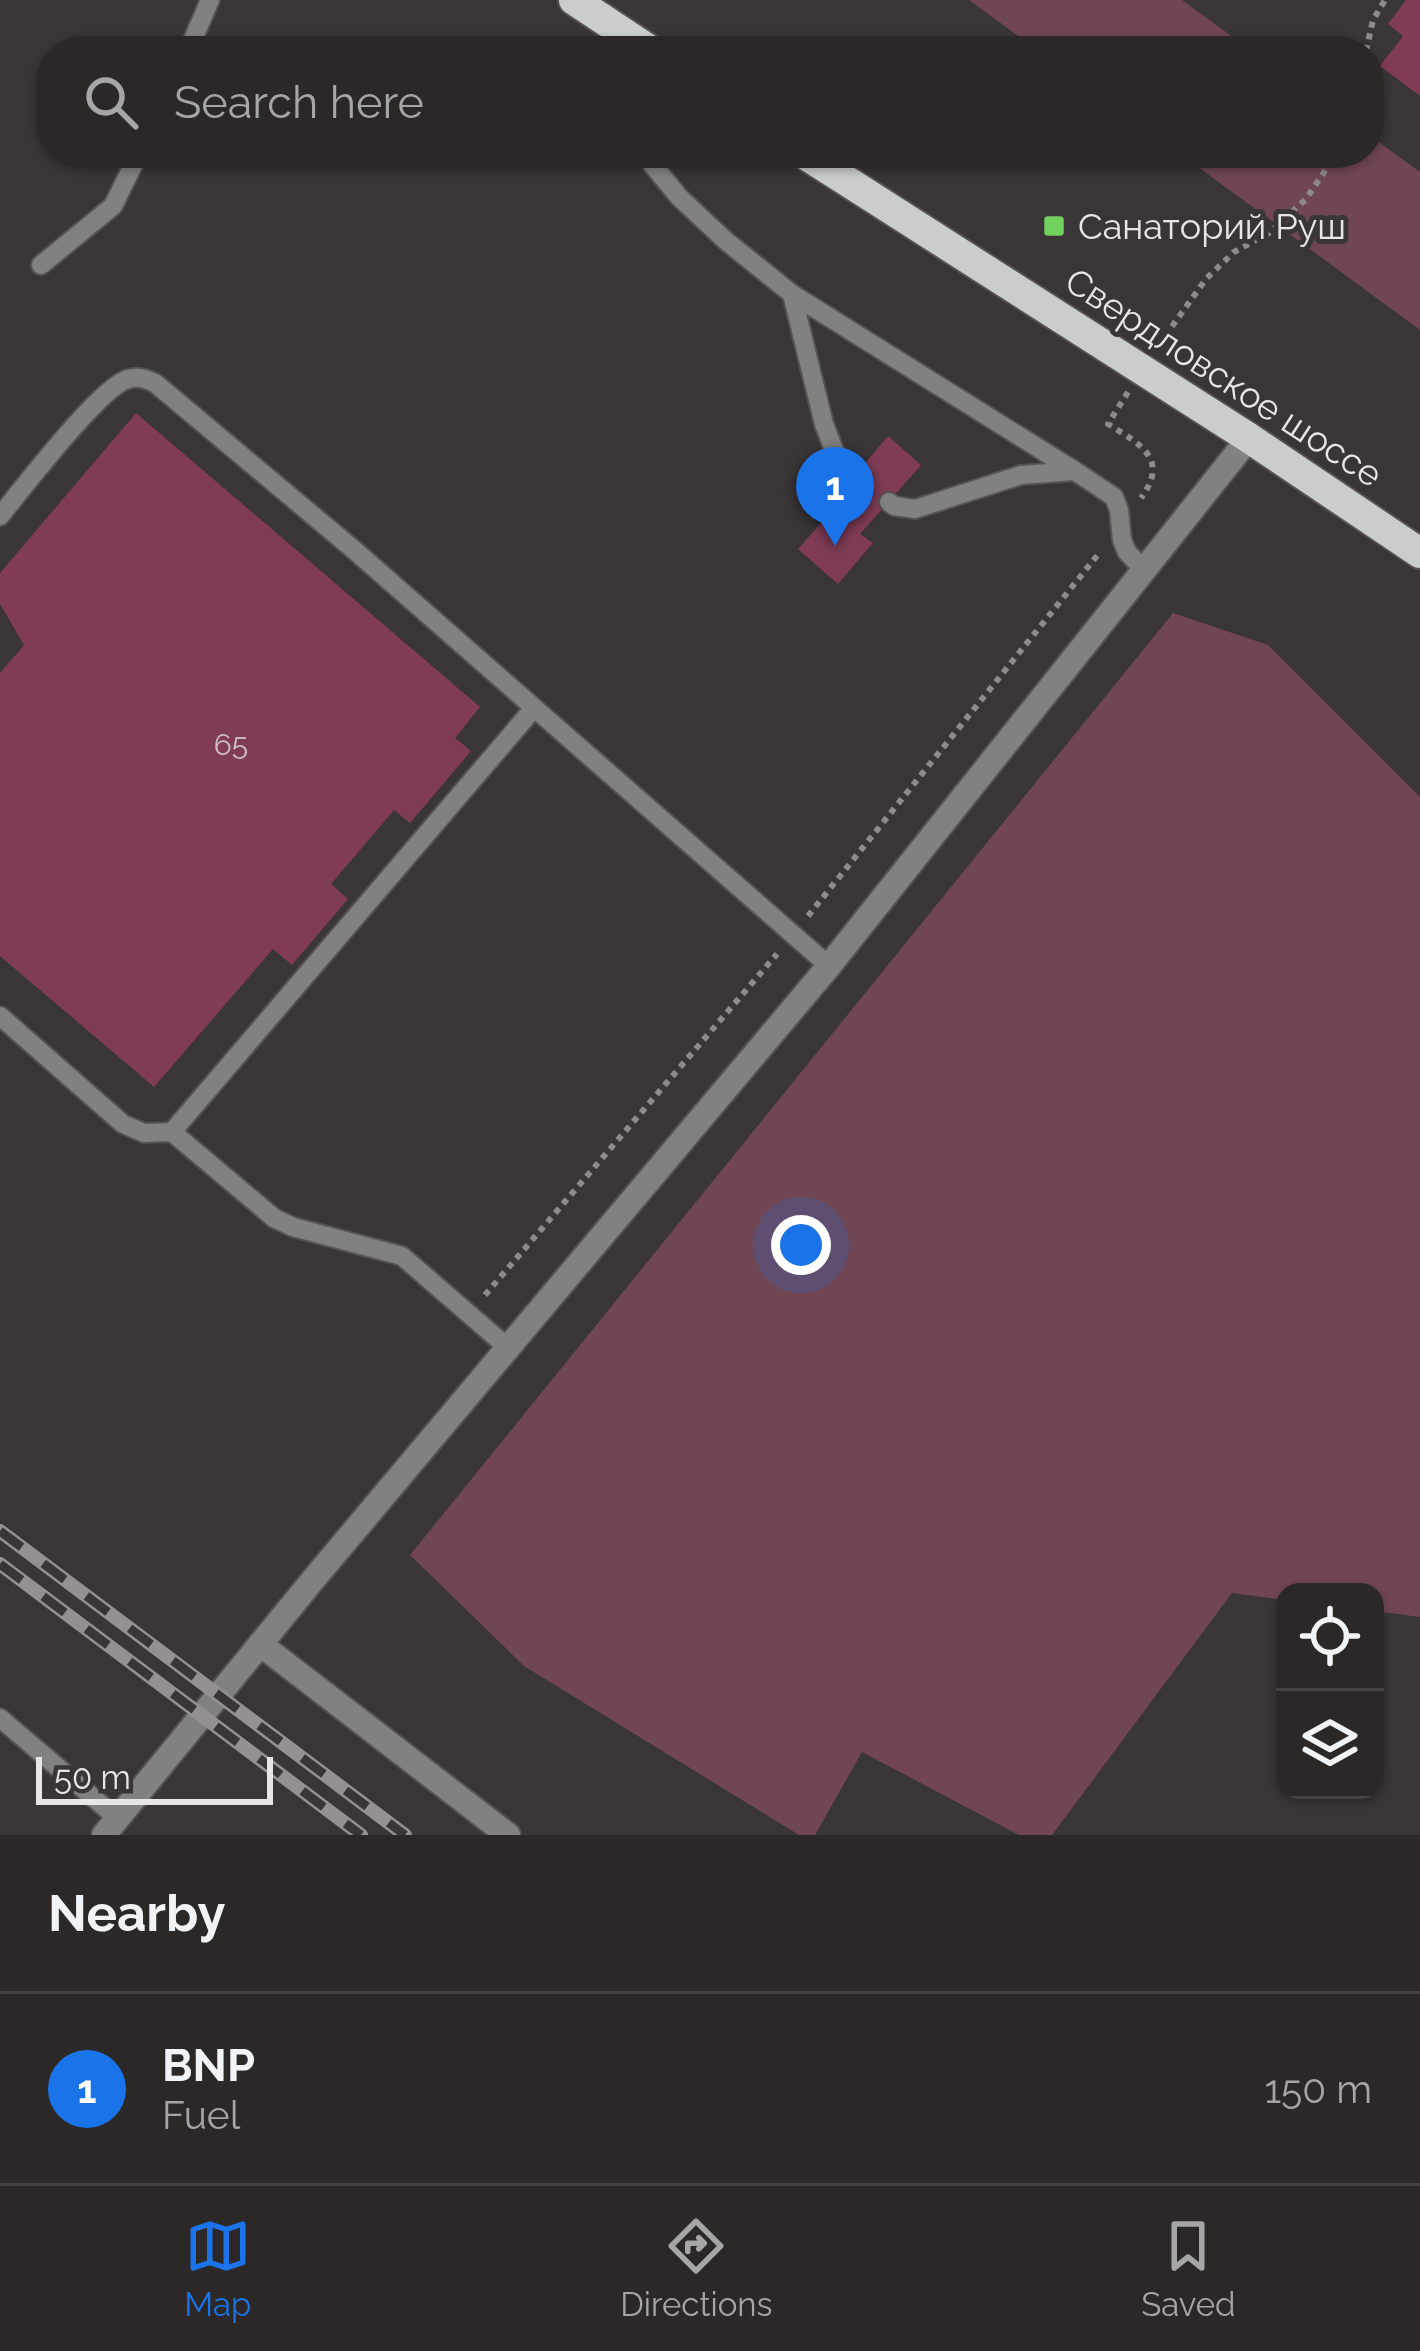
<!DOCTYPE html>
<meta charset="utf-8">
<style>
:root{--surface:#2c2828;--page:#383434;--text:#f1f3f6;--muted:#a6a6a8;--line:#484445;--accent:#1a73e8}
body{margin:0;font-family:Raleway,sans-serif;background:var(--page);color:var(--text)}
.controls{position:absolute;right:36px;bottom:36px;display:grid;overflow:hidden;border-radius:24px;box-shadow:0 3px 9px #0004}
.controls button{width:108px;height:108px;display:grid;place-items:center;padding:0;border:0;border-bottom:3px solid var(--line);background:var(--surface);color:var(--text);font:60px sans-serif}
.scale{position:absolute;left:36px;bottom:30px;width:237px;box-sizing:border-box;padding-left:12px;border:6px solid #e9e6e7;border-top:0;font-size:33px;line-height:42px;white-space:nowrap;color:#e9e6e7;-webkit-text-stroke:9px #3a3536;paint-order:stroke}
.you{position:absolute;left:801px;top:1245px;width:42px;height:42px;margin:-30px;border:9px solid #fff;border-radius:50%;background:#1a73e8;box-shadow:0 0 0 18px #1a73e833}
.badge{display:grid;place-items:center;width:78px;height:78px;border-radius:50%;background:var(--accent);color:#fff;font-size:39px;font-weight:700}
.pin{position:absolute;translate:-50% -99px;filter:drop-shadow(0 3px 6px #0008)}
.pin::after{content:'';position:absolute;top:63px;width:42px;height:36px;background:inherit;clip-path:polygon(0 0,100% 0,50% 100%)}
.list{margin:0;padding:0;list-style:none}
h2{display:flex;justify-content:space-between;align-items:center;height:156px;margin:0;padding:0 48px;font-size:51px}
h2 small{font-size:39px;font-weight:400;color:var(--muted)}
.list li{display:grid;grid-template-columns:78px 1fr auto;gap:36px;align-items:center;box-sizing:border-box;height:192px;padding:0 48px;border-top:3px solid var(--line)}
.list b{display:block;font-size:45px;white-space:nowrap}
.list p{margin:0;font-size:39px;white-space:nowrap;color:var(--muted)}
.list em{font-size:39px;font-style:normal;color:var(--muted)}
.icon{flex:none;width:66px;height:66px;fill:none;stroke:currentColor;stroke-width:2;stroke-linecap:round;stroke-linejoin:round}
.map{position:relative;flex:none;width:1420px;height:1835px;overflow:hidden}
.search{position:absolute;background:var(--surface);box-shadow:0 3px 9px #0004;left:36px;right:36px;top:36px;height:132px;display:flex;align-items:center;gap:30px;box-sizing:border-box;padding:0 42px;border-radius:48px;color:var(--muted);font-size:45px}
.sheet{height:348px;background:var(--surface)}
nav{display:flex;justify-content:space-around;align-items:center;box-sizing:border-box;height:168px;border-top:3px solid var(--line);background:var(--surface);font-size:33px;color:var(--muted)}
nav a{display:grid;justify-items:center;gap:6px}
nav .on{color:var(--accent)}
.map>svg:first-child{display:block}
.green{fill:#704654}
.building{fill:#803c56}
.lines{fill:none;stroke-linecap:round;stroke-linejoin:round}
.service-casing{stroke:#565152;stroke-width:22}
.minor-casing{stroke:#565152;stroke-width:28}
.primary-casing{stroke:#565152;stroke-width:34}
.path{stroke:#8f8b8c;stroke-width:6;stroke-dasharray:6 6;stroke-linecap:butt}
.service{stroke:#818280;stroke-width:18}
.minor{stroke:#818280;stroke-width:24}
.primary{stroke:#cacdc9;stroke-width:30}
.rail-casing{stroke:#959192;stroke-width:14}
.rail{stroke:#3a3536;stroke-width:9;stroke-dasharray:27;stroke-linecap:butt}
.poi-dot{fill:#72d25d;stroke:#3a3536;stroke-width:4.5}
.labels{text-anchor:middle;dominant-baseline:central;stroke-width:10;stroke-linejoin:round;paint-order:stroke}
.number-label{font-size:30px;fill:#cfbcc3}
.poi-label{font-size:36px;fill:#e9e6e7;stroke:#3a3536;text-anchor:start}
.street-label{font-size:36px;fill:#e9e6e7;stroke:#3a3536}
</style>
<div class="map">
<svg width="1420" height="1835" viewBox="0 0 1420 1835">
<rect width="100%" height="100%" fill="#3a3536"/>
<!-- green -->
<path class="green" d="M969,0H1182L1252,51H1039Z
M1369,135L1420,172V330L1179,153H1369Z
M1173,613L1268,645L1420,797V1617L1375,1611V1592H1285V1600L1232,1593L1052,1835H1019L862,1752L815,1835H799L524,1666L410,1555Z"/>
<!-- building -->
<path class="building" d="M1406,0H1420V96L1380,66L1403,36L1388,24Z
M136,413L480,707L455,738L471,751L410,823L394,810L331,884L348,899L292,965L273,949L154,1087L0,956V673L24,645L0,604V573Z
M888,436L921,465L860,534L873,543L838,584L798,549L832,511L828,508Z"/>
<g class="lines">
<defs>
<path id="service" d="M188,51L210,0
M648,153L652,164L679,197L726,241L792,294L824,424L837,458L855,475
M41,265L113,206L139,153
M792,294L1075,471
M889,502L894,506L915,509L1021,475L1075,471L1114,497L1119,510L1122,540L1127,552L1145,571
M0,516C23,488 100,387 128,379C138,376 146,379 155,383L353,549L829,966
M0,1016L123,1124L144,1133L172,1132L274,1218L293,1227L402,1256L507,1347
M172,1132L534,708
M0,1718L116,1817"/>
<path id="minor" d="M260,1644L508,1835
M104,1835L312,1581L829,966L1249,438"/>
<path id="primary" d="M574,0L651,51
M803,153L1249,438L1420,553"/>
</defs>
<!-- service casing -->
<use href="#service" class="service-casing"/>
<!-- minor casing -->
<use href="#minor" class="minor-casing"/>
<!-- primary casing -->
<use href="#primary" class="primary-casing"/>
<!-- path -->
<path class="path" d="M1366,51L1373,20L1385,0
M1158,346L1206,279L1234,252L1269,233L1306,199L1337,153
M1128,392L1108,424C1140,444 1170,459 1141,498
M808,916L1100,552
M485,1295L777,954"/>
<!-- service -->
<use href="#service" class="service"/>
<!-- minor -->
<use href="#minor" class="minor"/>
<!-- primary -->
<use href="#primary" class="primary"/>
<defs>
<path id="rail" d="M0,1531L405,1835
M0,1564L361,1835"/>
</defs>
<!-- rail casing -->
<use href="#rail" class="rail-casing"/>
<!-- rail -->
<use href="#rail" class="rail"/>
</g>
<!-- markers -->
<rect class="poi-dot" x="1042" y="214" width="24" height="24" rx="6"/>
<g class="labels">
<!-- number labels -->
<g class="number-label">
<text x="231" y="744">65</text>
</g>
<!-- poi labels -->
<g class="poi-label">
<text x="1078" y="226">Санаторий Руш</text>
</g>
<!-- street labels -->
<g class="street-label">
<text transform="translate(1224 377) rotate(33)">Свердловское шоссе</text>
</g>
</g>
</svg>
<div class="controls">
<button><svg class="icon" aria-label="locate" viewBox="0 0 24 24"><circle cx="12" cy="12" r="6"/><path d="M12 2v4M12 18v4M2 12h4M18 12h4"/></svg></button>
<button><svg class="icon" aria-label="layers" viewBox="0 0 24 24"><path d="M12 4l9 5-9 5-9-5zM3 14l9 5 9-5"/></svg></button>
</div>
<div class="scale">50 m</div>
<div class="you"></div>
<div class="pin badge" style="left:835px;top:546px">1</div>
<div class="search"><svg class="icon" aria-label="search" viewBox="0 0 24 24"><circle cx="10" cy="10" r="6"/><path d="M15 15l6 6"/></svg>Search here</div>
</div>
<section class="sheet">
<h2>Nearby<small></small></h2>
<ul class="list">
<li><span class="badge">1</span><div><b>BNP</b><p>Fuel</p></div><em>150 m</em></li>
</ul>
</section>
<nav>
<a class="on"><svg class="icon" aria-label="map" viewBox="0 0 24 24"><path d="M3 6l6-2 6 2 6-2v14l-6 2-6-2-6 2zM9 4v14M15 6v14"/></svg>Map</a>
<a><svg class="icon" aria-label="directions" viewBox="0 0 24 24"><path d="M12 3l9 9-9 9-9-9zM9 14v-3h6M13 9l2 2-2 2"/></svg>Directions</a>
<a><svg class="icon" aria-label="saved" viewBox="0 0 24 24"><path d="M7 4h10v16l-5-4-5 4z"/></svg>Saved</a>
</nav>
